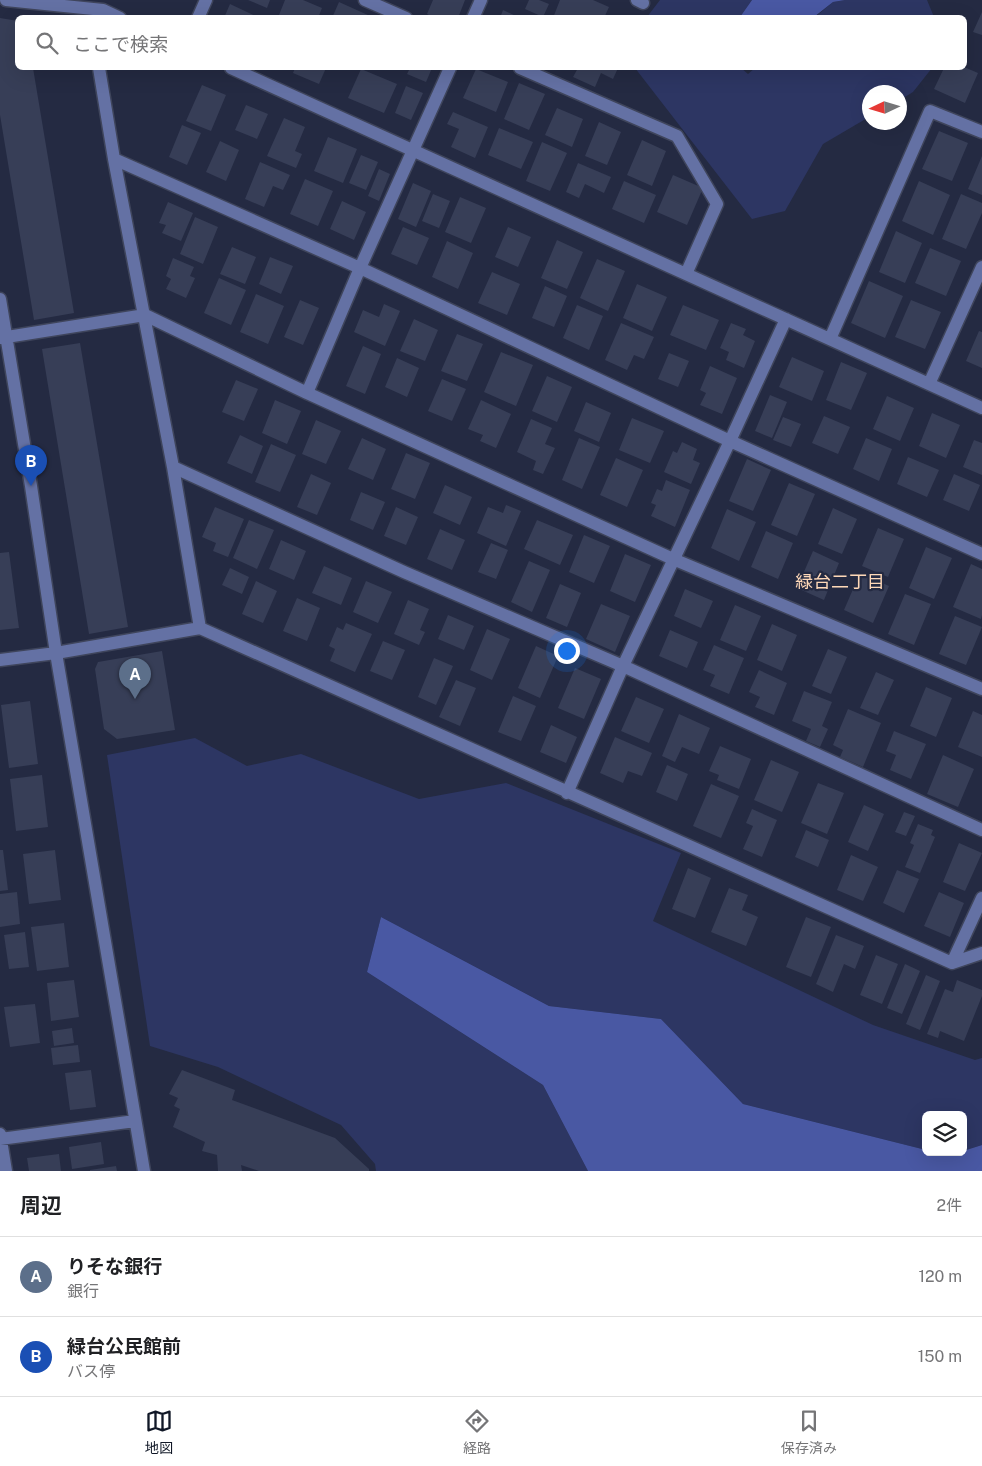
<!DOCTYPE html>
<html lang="ja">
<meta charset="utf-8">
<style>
:root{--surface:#fff;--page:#f2f2f2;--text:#202124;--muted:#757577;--line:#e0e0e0;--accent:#111827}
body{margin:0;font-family:"Public Sans","Noto Sans JP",sans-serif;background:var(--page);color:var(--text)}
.controls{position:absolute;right:15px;bottom:15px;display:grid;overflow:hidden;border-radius:8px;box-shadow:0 5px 20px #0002}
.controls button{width:45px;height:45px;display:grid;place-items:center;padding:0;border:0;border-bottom:1px solid var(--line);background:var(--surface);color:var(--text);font:25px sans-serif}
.compass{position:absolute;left:862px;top:85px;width:45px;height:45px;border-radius:50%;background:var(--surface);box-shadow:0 5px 20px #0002;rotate:266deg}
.you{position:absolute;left:566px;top:650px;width:18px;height:18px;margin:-12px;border:4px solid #fff;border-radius:50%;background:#1a73e8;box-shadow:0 0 0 8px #1a73e833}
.badge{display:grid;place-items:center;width:32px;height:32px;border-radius:50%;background:var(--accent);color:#fff;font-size:16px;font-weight:700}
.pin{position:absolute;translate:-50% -41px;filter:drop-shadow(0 1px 2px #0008)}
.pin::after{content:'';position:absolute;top:26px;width:18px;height:15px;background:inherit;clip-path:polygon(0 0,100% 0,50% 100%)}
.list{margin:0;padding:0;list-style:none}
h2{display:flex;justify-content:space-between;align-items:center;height:65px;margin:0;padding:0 20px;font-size:21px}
h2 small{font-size:16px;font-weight:400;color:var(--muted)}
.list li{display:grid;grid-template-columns:32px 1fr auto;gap:15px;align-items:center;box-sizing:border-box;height:80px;padding:0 20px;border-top:1px solid var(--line)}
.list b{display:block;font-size:19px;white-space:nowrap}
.list p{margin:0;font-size:16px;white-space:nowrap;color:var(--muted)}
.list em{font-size:16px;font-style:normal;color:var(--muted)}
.icon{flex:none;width:28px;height:28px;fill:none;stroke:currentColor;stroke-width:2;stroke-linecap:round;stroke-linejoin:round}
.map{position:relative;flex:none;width:982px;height:1171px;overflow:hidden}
.search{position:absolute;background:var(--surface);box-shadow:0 5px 20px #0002;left:15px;right:15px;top:15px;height:55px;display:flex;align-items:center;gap:12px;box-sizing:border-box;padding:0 18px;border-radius:8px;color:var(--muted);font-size:19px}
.sheet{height:225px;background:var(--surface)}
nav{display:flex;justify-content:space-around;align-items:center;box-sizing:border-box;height:70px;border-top:1px solid var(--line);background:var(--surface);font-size:14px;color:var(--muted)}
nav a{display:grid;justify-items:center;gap:2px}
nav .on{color:var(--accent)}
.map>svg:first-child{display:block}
.green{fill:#2d3663}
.water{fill:#4958a3}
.building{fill:#373e57}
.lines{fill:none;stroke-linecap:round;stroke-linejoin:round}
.minor-casing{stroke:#3f455c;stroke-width:15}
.minor{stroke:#6471a4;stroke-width:12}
.labels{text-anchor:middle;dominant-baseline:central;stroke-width:4.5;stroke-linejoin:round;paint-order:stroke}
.neighbourhood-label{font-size:18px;fill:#fed8b8;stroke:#242a42}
</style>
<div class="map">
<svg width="982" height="1171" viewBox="0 0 982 1171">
<rect width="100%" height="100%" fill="#242a42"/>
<!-- green -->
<path class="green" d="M660,0H752L740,17H647Z
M845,0H927L934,17L814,18L833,2Z
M635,68H741L748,74L755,68H932L913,92L900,100V92H870L869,117L823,144L785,211L752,219Z
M195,738L247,766L301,754L419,799L506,783L681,853L653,921L873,1025L975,1060L982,1058V1145L963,1151V1115H926V1150L743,1104L661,1019L549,1006L381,917L367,972L543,1085L588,1171H376L375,1164L341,1125L218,1067L150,1046L107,755Z"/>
<!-- water -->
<path class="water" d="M752,0H845L833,2L814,17H740Z
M381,917L549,1006L661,1019L743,1104L926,1150V1152H937L948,1155L963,1152V1151L982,1145V1171H588L543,1085L367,972Z"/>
<!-- building -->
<path class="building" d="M248,0H270L267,8Z
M285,0H303L322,8L318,18H283L279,15Z
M433,0H465L458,18H434L427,14Z
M529,0H539L549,4L543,17L525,9Z
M560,0H593L609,7L604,18H553Z
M339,2L370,16L369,18H332Z
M230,4L260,18H224Z
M503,10L520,18H500Z
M982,12V35L973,32Z
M0,18L18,21V68H33L74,313L34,320L0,115Z
M964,67L978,73L965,103L934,89L944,68Z
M295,68H326L319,84L293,73Z
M410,68H432L426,82L407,74Z
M578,68H618L613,79L601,73L595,87L573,77Z
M361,69L397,84L384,113L348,98Z
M476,69L508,82L496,112L463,98Z
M519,83L545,94L529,130L504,119Z
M202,85L226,95L211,131L186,121Z
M406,86L423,93L411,120L395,113Z
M246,105L268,114L257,139L235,130Z
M557,108L583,119L572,147L545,135Z
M453,112L488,127L475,158L451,147L459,129L447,124Z
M284,118L305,127L295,151L302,154L296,168L267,156Z
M599,122L621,132L607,165L585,156Z
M182,125L201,133L187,165L169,157Z
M499,128L533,142L521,169L488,155Z
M939,131L968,143L952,181L922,169Z
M328,137L357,149L343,183L314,171Z
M642,140L666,151L652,186L627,175Z
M220,141L239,150L226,181L206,172Z
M542,142L567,153L550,191L526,181Z
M361,155L378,162L366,190L349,183Z
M982,156V195L968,189Z
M260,162L290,175L283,190L273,186L264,207L245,199Z
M578,163L611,177L604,193L585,184L579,198L566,192Z
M379,169L390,174L379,201L368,196Z
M673,175L703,188L687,225L657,212Z
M305,179L333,191L318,226L290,214Z
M624,181L656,195L644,223L612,209Z
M919,181L950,195L933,235L902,221Z
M413,183L431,191L416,227L398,219Z
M433,194L450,201L439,228L422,221Z
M961,194L982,203V213L966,249L942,239Z
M460,197L486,208L471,243L445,232Z
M342,201L366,212L354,240L330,229Z
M168,202L193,213L181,241L162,233L166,225L159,223Z
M195,217L218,227L203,264L180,254Z
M403,227L429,238L417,265L391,254Z
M508,227L531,237L518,267L495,257Z
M896,231L922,243L905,283L879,272Z
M557,240L583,252L567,289L541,278Z
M447,241L473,253L458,289L432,277Z
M232,247L256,257L245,284L220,274Z
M930,248L961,261L946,296L915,283Z
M270,257L293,266L281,294L259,284Z
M173,258L194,267L190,276L195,278L186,298L166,289L171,279L166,276Z
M597,259L625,271L608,311L580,298Z
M492,272L520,284L507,315L478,303Z
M219,278L246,290L231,325L204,313Z
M869,281L903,296L885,338L851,323Z
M637,284L667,297L652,331L623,318Z
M545,286L567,296L554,327L532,318Z
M256,294L284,306L268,344L240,332Z
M300,300L319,308L303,345L284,337Z
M911,300L941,312L925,349L895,337Z
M384,304L400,311L385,346L354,332L363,310L379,317Z
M577,305L603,316L589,350L563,338Z
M683,305L719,320L706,350L670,335Z
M414,319L438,330L425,361L400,351Z
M621,323L654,337L644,359L634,355L627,370L605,360Z
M731,323L746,329L743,335L755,341L744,368L726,360L729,352L720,348Z
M979,331L982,332V368L966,361Z
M457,334L483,344L467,381L441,371Z
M80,343L128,627L89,634L42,349Z
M363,346L381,354L365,394L346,386Z
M501,352L533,365L516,406L484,392Z
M669,353L689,361L678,387L658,379Z
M792,357L824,371L812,401L779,387Z
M397,358L419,368L407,397L385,387Z
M841,362L867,373L851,410L826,400Z
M710,366L737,378L722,414L700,405L706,393L700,390Z
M547,376L572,387L557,422L532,411Z
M442,379L466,389L452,421L428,411Z
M236,380L258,389L244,421L222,412Z
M770,395L787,402L772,438L755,431Z
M887,396L914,408L900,441L873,429Z
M275,400L301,411L287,444L262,433Z
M481,400L511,414L496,448L480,441L483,435L468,429Z
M586,402L611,413L599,442L574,431Z
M932,413L960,425L946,458L919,446Z
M824,416L850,427L838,454L812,443Z
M783,417L801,424L791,447L773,440Z
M632,418L664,431L650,463L619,450Z
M531,419L552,428L545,444L555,448L543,474L533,470L536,461L517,452Z
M316,420L341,431L326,464L302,454Z
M240,435L263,446L252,474L227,463Z
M362,438L386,449L373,480L348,469Z
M579,438L600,447L582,489L562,480Z
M866,438L892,449L879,481L853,469Z
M974,440L982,443V475L963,467Z
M682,442L697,449L693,460L700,463L691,484L664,472L673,451L677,453Z
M271,444L296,455L280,492L255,482Z
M406,453L430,463L415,499L391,489Z
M908,457L939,470L927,497L897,484Z
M616,458L643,470L627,507L600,495Z
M747,459L771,470L753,511L729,501Z
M311,474L331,483L317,515L297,507Z
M954,474L980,485L969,511L943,500Z
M666,480L690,490L675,527L651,516L656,505L651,503L657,489L662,491Z
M789,483L815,494L797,536L771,525Z
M445,485L472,497L460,525L433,513Z
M361,492L385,502L373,530L350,520Z
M506,505L521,511L506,546L477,533L488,507L503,513Z
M215,507L244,519L228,557L213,551L216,543L202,537Z
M396,507L418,517L406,545L384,536Z
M833,508L857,519L842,554L818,544Z
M727,509L756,522L739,561L711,548Z
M249,520L274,530L257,569L233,558Z
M537,520L573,535L560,565L524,549Z
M878,528L904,539L888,577L862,566Z
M440,529L465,540L452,570L427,559Z
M766,531L793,543L778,579L751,567Z
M584,535L610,546L594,583L569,572Z
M281,540L306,551L294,580L269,569Z
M491,543L508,550L496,579L478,572Z
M926,547L952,558L934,599L909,588Z
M813,551L839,563L824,600L797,588Z
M9,552L19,628L0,630V553Z
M625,554L651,565L635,602L610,591Z
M529,561L550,570L532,612L511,602Z
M971,564L982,569V615L981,619L953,607Z
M324,566L352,578L341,605L312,593Z
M230,568L249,577L242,594L222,585Z
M860,573L889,586L873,623L844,610Z
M256,581L277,591L263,623L242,614Z
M366,581L392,592L378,623L353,612Z
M560,584L581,593L567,627L546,618Z
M685,589L713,601L701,628L674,616Z
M905,594L931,604L914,645L888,634Z
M297,598L320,608L307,641L283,631Z
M408,600L429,609L420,630L425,632L419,645L394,634Z
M601,604L630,616L615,652L586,639Z
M735,605L761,616L746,651L720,640Z
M448,615L474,626L464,650L438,639Z
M955,616L982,627L966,665L939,654Z
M346,623L372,634L355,672L330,661L335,649L329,646L337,627L343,630Z
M772,624L797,635L782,671L757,660Z
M487,629L510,639L492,680L470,670Z
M670,630L698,642L687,668L659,656Z
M383,641L405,650L392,680L370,671Z
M714,645L744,658L729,694L710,686L715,675L703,670Z
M536,646L558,656L540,698L518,688Z
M828,649L847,657L831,694L812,686Z
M162,651L175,730L117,739L104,729L95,669L98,662Z
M434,658L453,666L436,705L418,697Z
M575,668L601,679L584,719L558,708Z
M759,670L787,683L774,715L755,707L760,697L749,692Z
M876,672L894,680L878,715L860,708Z
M456,680L476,688L460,726L439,717Z
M926,687L952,698L936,737L910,726Z
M804,691L832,702L822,726L828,729L820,747L806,741L811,729L792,721Z
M513,696L536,706L521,741L498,732Z
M636,697L664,709L649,743L621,731Z
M30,701L38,764L9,768L1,705Z
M848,709L881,723L863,767L840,757L843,750L833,745Z
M973,711L982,715V757L958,747Z
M679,714L710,728L699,754L682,747L675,762L662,756Z
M551,725L577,737L566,763L540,752Z
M894,731L926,744L911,779L890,770L896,755L886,751Z
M615,737L652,753L642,776L628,771L623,783L600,773Z
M720,746L751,759L739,789L717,780L719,775L709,771Z
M943,755L974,769L958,807L927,794Z
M771,760L799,772L782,812L754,800Z
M667,765L688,774L677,801L656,792Z
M42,775L48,827L16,831L10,779Z
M818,783L844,793L827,834L801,823Z
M711,784L739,796L721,838L693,826Z
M864,805L884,814L868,851L848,842Z
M752,809L777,820L762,857L743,849L753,826L746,823Z
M904,812L915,816L906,836L895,832Z
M918,824L933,830L931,835L935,837L920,873L905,867L914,845L910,843Z
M806,830L829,840L818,867L795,857Z
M959,843L982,853L965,891L943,882Z
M0,850H3L8,890L0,891Z
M55,850L61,900L29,904L23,854Z
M851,855L878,867L863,901L837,890Z
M688,868L711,878L695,918L672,909Z
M897,870L919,879L904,913L883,903Z
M729,888L748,895L742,910L758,917L746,946L711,932Z
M17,892L20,924L0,927V894Z
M939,892L964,903L950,937L924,926Z
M806,917L831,927L811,977L786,967Z
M64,923L69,967L37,971L31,927Z
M25,932L29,967L9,969L4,935Z
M836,935L864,946L855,969L844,964L833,992L816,984Z
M876,955L898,964L882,1004L860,995Z
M905,964L920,971L902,1014L887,1008Z
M926,975L940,981L920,1030L906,1024Z
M74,980L79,1017L51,1021L47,983Z
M957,980L982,990V996L964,1041L940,1031L938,1038L927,1034L945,989L953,992Z
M35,1004L40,1043L10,1047L4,1007Z
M72,1028L74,1043L54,1046L52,1031Z
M78,1045L80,1062L53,1065L51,1048Z
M91,1070L96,1107L70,1110L65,1073Z
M182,1070L235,1090L232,1100L335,1138L369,1169V1171H259L241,1165L242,1171H218L217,1155L202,1151L205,1142L173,1127L180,1109L174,1106L178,1098L169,1094Z
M101,1142L104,1164L72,1169L69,1147Z
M59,1154L61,1171H29L27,1158Z
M116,1166L117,1171H90V1170Z"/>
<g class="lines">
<defs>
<path id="minor" d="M6,0L103,10L120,18
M365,0L406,18
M637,0L643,3
M198,18L206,0
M473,18L481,0
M231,68L982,408
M520,68L677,136L717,204L686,274
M114,159L360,268L730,441L982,554
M0,299L31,486L56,653L144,1171
M0,338L145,315L307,393L673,559L982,689
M830,339L930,111L982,132
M929,384L982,267
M307,393L360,268L450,68
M173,467L404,572L623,666L982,830
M200,628L952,963L982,953
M0,660L56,653L200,628L173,467L114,159L99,68
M567,793L623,666L730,441L786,319
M952,963L982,898
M0,1134L6,1171
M0,1139L135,1121"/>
</defs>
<!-- minor casing -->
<use href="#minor" class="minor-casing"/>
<!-- minor -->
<use href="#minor" class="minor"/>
</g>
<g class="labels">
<!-- neighbourhood labels -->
<g class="neighbourhood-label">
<text x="840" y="581">緑台二丁目</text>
</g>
</g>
</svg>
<div class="controls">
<button><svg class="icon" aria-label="layers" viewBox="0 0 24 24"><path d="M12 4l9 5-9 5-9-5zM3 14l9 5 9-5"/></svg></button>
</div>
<svg class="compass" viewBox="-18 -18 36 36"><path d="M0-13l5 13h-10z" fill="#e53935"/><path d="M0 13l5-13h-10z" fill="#757577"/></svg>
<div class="you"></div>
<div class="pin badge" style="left:135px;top:699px;background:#5c6f8a">A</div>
<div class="pin badge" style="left:31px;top:486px;background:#1a4fb4">B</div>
<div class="search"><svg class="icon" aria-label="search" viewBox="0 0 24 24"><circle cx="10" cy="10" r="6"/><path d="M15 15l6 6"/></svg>ここで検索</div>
</div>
<section class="sheet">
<h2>周辺<small>2件</small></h2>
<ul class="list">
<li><span class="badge" style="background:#5c6f8a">A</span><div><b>りそな銀行</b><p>銀行</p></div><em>120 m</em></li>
<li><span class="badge" style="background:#1a4fb4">B</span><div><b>緑台公民館前</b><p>バス停</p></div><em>150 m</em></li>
</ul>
</section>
<nav>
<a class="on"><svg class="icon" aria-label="map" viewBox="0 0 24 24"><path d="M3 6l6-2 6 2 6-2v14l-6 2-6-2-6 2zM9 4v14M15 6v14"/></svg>地図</a>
<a><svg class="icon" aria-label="directions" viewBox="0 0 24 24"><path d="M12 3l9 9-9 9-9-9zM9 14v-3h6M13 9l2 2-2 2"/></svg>経路</a>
<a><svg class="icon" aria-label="saved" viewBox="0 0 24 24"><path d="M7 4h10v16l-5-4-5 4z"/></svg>保存済み</a>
</nav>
